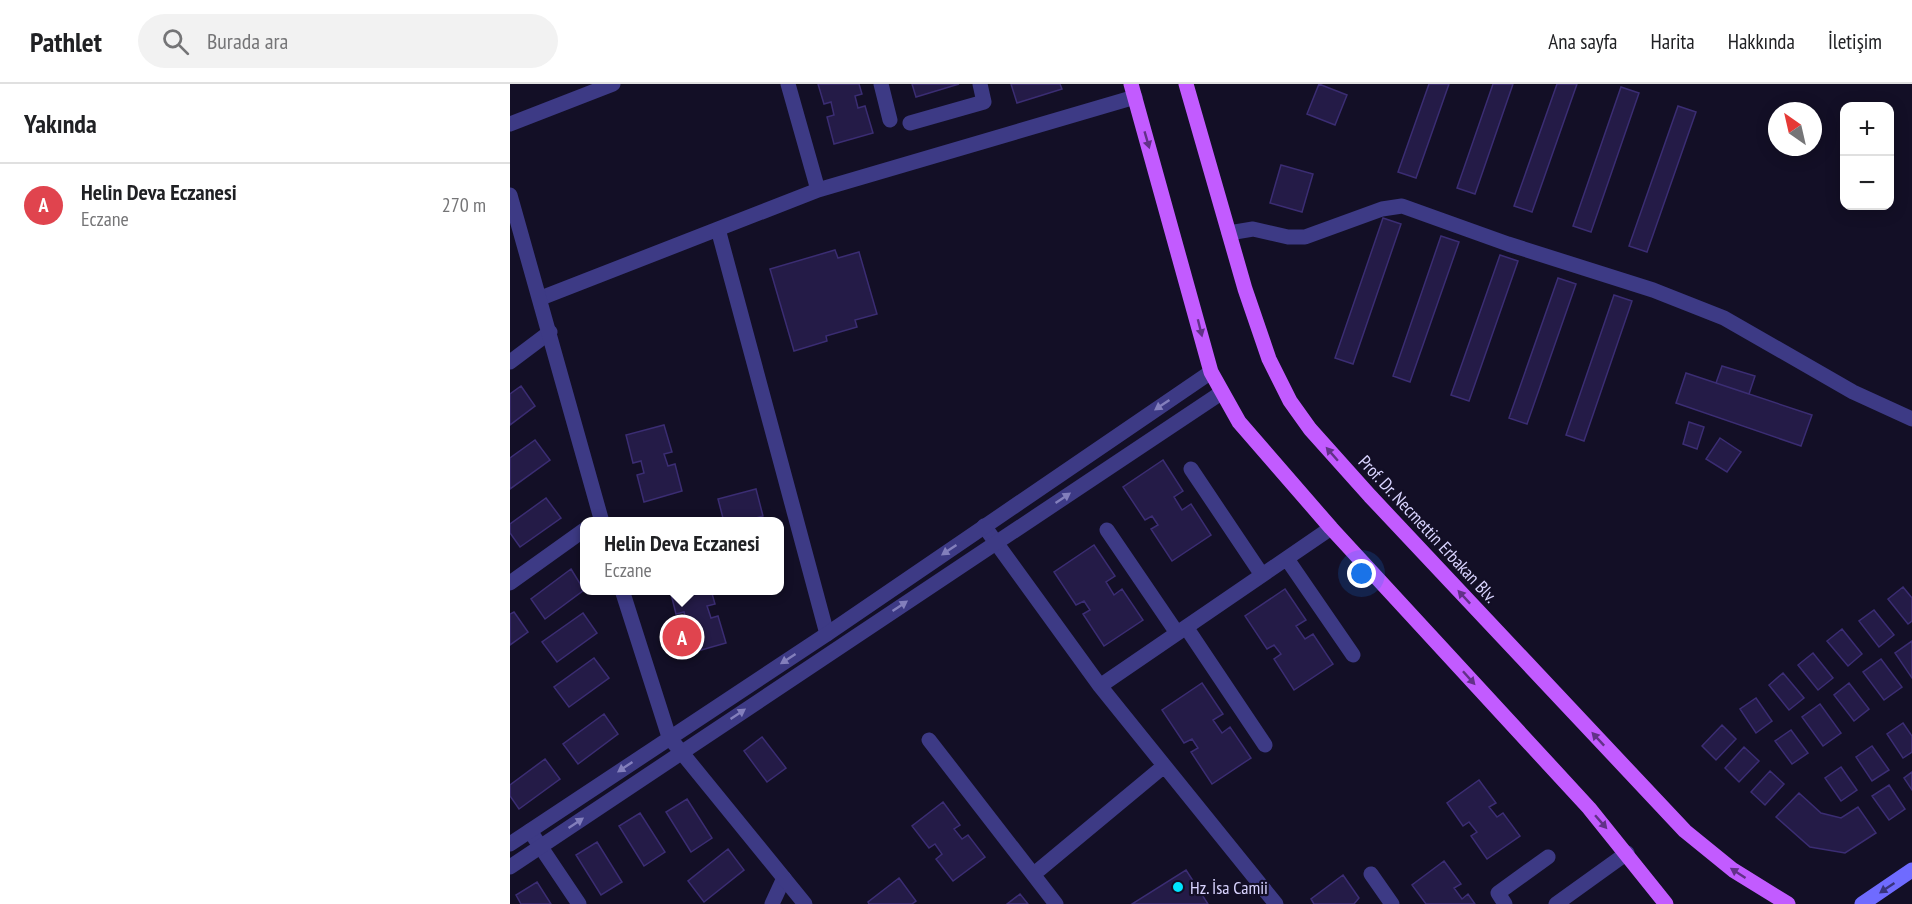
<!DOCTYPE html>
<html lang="tr">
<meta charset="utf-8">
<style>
:root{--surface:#fff;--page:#f2f2f2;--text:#202124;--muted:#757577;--line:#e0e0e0;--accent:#db2777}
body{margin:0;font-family:"PT Sans Narrow",sans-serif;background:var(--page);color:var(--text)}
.controls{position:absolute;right:18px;top:18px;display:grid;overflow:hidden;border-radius:12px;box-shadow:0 3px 15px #0003}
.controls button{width:54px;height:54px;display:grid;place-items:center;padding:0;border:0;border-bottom:2px solid var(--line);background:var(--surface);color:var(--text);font:30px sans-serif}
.compass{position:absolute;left:1258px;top:18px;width:54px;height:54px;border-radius:50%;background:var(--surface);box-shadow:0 3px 15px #0003;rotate:326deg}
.you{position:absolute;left:852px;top:490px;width:21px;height:21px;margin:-15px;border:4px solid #fff;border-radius:50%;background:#1a73e8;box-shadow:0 0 0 9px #1a73e833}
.badge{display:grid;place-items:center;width:39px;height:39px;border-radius:50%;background:var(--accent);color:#fff;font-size:20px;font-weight:700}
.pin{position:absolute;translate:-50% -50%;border:3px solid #fff;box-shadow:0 2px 6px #0006}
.popup{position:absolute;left:70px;top:433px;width:204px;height:78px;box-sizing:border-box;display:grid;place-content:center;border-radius:12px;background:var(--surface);filter:drop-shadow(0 2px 4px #0005);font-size:20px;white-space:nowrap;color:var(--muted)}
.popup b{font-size:22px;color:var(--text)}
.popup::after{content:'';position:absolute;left:50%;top:100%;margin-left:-12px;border:12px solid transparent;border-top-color:var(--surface)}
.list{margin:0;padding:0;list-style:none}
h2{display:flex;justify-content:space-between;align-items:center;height:78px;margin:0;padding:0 24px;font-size:26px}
h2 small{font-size:20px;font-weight:400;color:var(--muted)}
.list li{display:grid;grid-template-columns:39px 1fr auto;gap:18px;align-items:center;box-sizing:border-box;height:84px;padding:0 24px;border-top:2px solid var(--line)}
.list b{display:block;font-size:22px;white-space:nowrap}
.list p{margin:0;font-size:20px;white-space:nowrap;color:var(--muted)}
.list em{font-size:20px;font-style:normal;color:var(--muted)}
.icon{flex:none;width:33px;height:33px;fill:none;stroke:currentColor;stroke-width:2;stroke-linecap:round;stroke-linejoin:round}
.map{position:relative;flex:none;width:1402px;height:820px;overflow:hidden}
header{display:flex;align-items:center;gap:36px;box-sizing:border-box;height:84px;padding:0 30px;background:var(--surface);border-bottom:2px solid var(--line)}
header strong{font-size:28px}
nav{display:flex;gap:33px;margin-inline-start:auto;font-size:21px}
.search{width:420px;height:54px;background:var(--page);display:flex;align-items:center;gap:15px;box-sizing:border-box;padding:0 21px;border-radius:33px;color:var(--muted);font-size:22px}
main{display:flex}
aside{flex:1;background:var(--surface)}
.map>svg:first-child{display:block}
.building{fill:#241b47;stroke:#3b2d73;stroke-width:1.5}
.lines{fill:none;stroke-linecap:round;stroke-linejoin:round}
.minor{stroke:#3d3a85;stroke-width:15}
.tertiary{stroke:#3d3a85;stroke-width:15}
.secondary{stroke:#6f6bff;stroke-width:15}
.primary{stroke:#c25bff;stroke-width:15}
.oneway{fill:#623188}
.oneway2{fill:#837fbc}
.oneway3{fill:#38347d}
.poi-dot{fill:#00e5ff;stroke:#130f26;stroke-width:2}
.labels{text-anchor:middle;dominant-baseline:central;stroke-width:4.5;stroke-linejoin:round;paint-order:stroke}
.street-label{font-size:18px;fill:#d9d4ff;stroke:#130f26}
.poi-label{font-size:18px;fill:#d9d4ff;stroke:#130f26;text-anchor:start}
</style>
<header>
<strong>Pathlet</strong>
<div class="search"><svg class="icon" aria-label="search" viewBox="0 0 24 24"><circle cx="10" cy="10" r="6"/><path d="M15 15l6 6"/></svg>Burada ara</div>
<nav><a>Ana sayfa</a><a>Harita</a><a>Hakkında</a><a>İletişim</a></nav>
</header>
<main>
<aside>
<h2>Yakında<small></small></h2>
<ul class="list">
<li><span class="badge" style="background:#e0444e">A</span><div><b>Helin Deva Eczanesi</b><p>Eczane</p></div><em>270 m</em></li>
</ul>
</aside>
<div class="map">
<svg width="1402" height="820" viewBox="0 0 1402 820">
<rect width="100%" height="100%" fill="#130f26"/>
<!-- building -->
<path class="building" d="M308,0H349L352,10L345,12L348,24L355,22L363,49L324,60L317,33L324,31L321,18L314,20Z
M402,0H449L406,13Z
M501,0H550L552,5L507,19Z
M809,0L837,11L825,41L797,30Z
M919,0H939L906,94L888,88Z
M983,0H1003L965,110L947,104Z
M1047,0H1067L1022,128L1004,122Z
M1111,3L1129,9L1081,148L1063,142Z
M1168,22L1186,28L1137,168L1119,162Z
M771,81L803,90L792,128L760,119Z
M873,134L891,140L843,280L825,274Z
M931,152L949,158L900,298L883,292Z
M325,166L328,174L349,168L367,230L345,236L347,243L316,252L317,257L284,267L260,185Z
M990,171L1008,177L959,317L941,311Z
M1048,194L1066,200L1017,340L999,334Z
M1104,211L1122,217L1074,357L1056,351Z
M1212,282L1245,292L1239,310L1206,299Z
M1176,289L1302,331L1291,362L1166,319Z
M11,302L25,322L0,341V310Z
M1179,338L1194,343L1187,365L1173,360Z
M154,341L162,368L154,370L158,382L165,380L172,407L134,418L127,391L134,389L131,377L123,379L116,351Z
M1210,354L1231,368L1217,388L1196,375Z
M25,356L40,376L0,405V374Z
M653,376L673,407L664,413L672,426L681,420L701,451L662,477L641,445L648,441L642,432L635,436L613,403Z
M246,405L253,432L246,434L247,438H214L208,415Z
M36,414L51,434L10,463L0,449V440Z
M584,461L605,492L596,498L604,511L612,505L633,536L594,562L573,530L580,526L574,517L566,521L544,488Z
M61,485L74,506L35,535L21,515Z
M1393,503L1402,514V537L1398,540L1378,515Z
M775,505L796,536L786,542L795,555L803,550L823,580L784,606L764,575L771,570L764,561L757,565L735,532Z
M160,506H201L205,520L197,522L201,534L208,532L216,559L177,570L170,543L177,541L174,528L166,530Z
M1364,526L1384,551L1369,563L1349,537Z
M4,528L18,548L0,561V530Z
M73,529L87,549L47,578L32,558Z
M1332,545L1352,570L1338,582L1317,557Z
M1402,557V594L1385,569Z
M1303,569L1323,594L1308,606L1288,581Z
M84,574L99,594L59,623L44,603Z
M1371,575L1392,603L1374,616L1353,588Z
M1273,589L1294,614L1279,626L1259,601Z
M692,599L713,630L703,636L712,649L720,643L741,674L702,700L681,668L688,664L682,655L674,659L652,626Z
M1339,599L1359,625L1344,637L1324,611Z
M1246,614L1262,637L1246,649L1230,625Z
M1310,620L1331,649L1313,662L1292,633Z
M94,630L108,650L68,680L53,660Z
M1393,639L1402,652V668L1393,674L1377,650Z
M1212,641L1226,655L1206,676L1192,662Z
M1281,646L1298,669L1282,680L1265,657Z
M252,653L276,684L257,698L234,667Z
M1362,662L1379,686L1362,697L1346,673Z
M1234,663L1249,677L1229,698L1215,684Z
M35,675L50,695L9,725L0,712V701Z
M1331,683L1347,706L1331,717L1315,694Z
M1260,687L1274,700L1255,721L1241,708Z
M1402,688V706L1394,694Z
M969,696L986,719L979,723L987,733L993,729L1010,752L977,775L961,752L967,748L959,738L953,742L937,719Z
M1379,701L1395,725L1379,736L1362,712Z
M1289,709L1311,729L1331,734L1348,723L1366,749L1335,769L1300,763L1266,733Z
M177,715L202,754L181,768L156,728Z
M433,718L450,741L444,745L452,755L458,751L475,773L443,797L426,775L432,770L425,760L419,764L402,742Z
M130,729L155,768L134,782L109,742Z
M87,758L112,798L91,811L66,771Z
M218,765L234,786L194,818L178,797Z
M934,777L951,800L944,804L952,815L958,810L965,820H916L902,801Z
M676,786L698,820H622Z
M833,791L849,814L844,820H804L801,815Z
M389,794L406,817L402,820H359L358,818Z
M27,798L41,820H11L6,811Z
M510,810L518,820H497Z"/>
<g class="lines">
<!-- minor -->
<path class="minor" d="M278,0L308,106
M371,0L380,36
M400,39L474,18L470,0
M0,40L103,0
M208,145L317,550
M719,149L743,145L778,153H795L872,125L892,122L998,160L1143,206L1214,234L1343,308L1402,335
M31,214L308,106L625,13
M0,278L40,248
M681,385L752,491
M474,442L590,602L766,820
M597,446L667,549
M777,475L843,571
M0,499L74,446
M676,543L755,661
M590,602L821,444
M419,656L546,820
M20,747L69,820
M524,790L654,682
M861,790L882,820
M262,820L274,794
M995,820L988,809L1038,773
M1046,820L1117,769"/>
<!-- tertiary -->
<path class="tertiary" d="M0,111L92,438
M112,506L159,653L295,820
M0,760L317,550L701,288
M0,783L711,309"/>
<!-- secondary -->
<path class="secondary" d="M1352,820L1402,786"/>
<!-- primary -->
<path class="primary" d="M621,0L701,288L729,338L821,444L1079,724L1156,820
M676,0L735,205L759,275L780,317L800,345L860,412L1175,747L1223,786L1278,820"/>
</g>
<!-- one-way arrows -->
<defs><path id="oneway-solid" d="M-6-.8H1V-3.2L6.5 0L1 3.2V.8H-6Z" transform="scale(1.5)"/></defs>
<g class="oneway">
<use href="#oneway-solid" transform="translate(637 56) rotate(74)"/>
<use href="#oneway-solid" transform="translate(690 244) rotate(76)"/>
<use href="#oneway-solid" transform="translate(822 370) rotate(-131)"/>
<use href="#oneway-solid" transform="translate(954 513) rotate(-133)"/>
<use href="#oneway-solid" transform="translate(959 594) rotate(48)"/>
<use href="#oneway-solid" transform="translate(1088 655) rotate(-133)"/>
<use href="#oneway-solid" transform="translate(1091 738) rotate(49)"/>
<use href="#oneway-solid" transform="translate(1228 789) rotate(-147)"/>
</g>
<g class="oneway2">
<use href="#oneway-solid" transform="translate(652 321) rotate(146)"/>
<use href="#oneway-solid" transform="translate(553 414) rotate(-34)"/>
<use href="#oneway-solid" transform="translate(439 466) rotate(146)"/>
<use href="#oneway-solid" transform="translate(390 522) rotate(-34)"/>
<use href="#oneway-solid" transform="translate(278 575) rotate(147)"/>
<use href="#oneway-solid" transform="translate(228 630) rotate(-34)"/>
<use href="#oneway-solid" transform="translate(115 683) rotate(146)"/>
<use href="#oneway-solid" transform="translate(66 739) rotate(-34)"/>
</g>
<use class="oneway3" href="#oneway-solid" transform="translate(1377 804) rotate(146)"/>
<!-- markers -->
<circle class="poi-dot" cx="668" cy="803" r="6"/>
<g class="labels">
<!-- street labels -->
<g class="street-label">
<text transform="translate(918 445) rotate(47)">Prof. Dr. Necmettin Erbakan Blv.</text>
</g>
<!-- poi labels -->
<g class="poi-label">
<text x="680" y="803">Hz. İsa Camii</text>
</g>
</g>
</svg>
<div class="controls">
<button>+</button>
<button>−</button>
</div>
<svg class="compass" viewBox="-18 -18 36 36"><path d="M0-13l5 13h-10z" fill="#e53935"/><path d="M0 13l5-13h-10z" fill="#757577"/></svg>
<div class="you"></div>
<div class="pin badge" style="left:172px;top:553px;background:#e0444e">A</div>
<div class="popup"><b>Helin Deva Eczanesi</b>Eczane</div>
</div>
</main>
